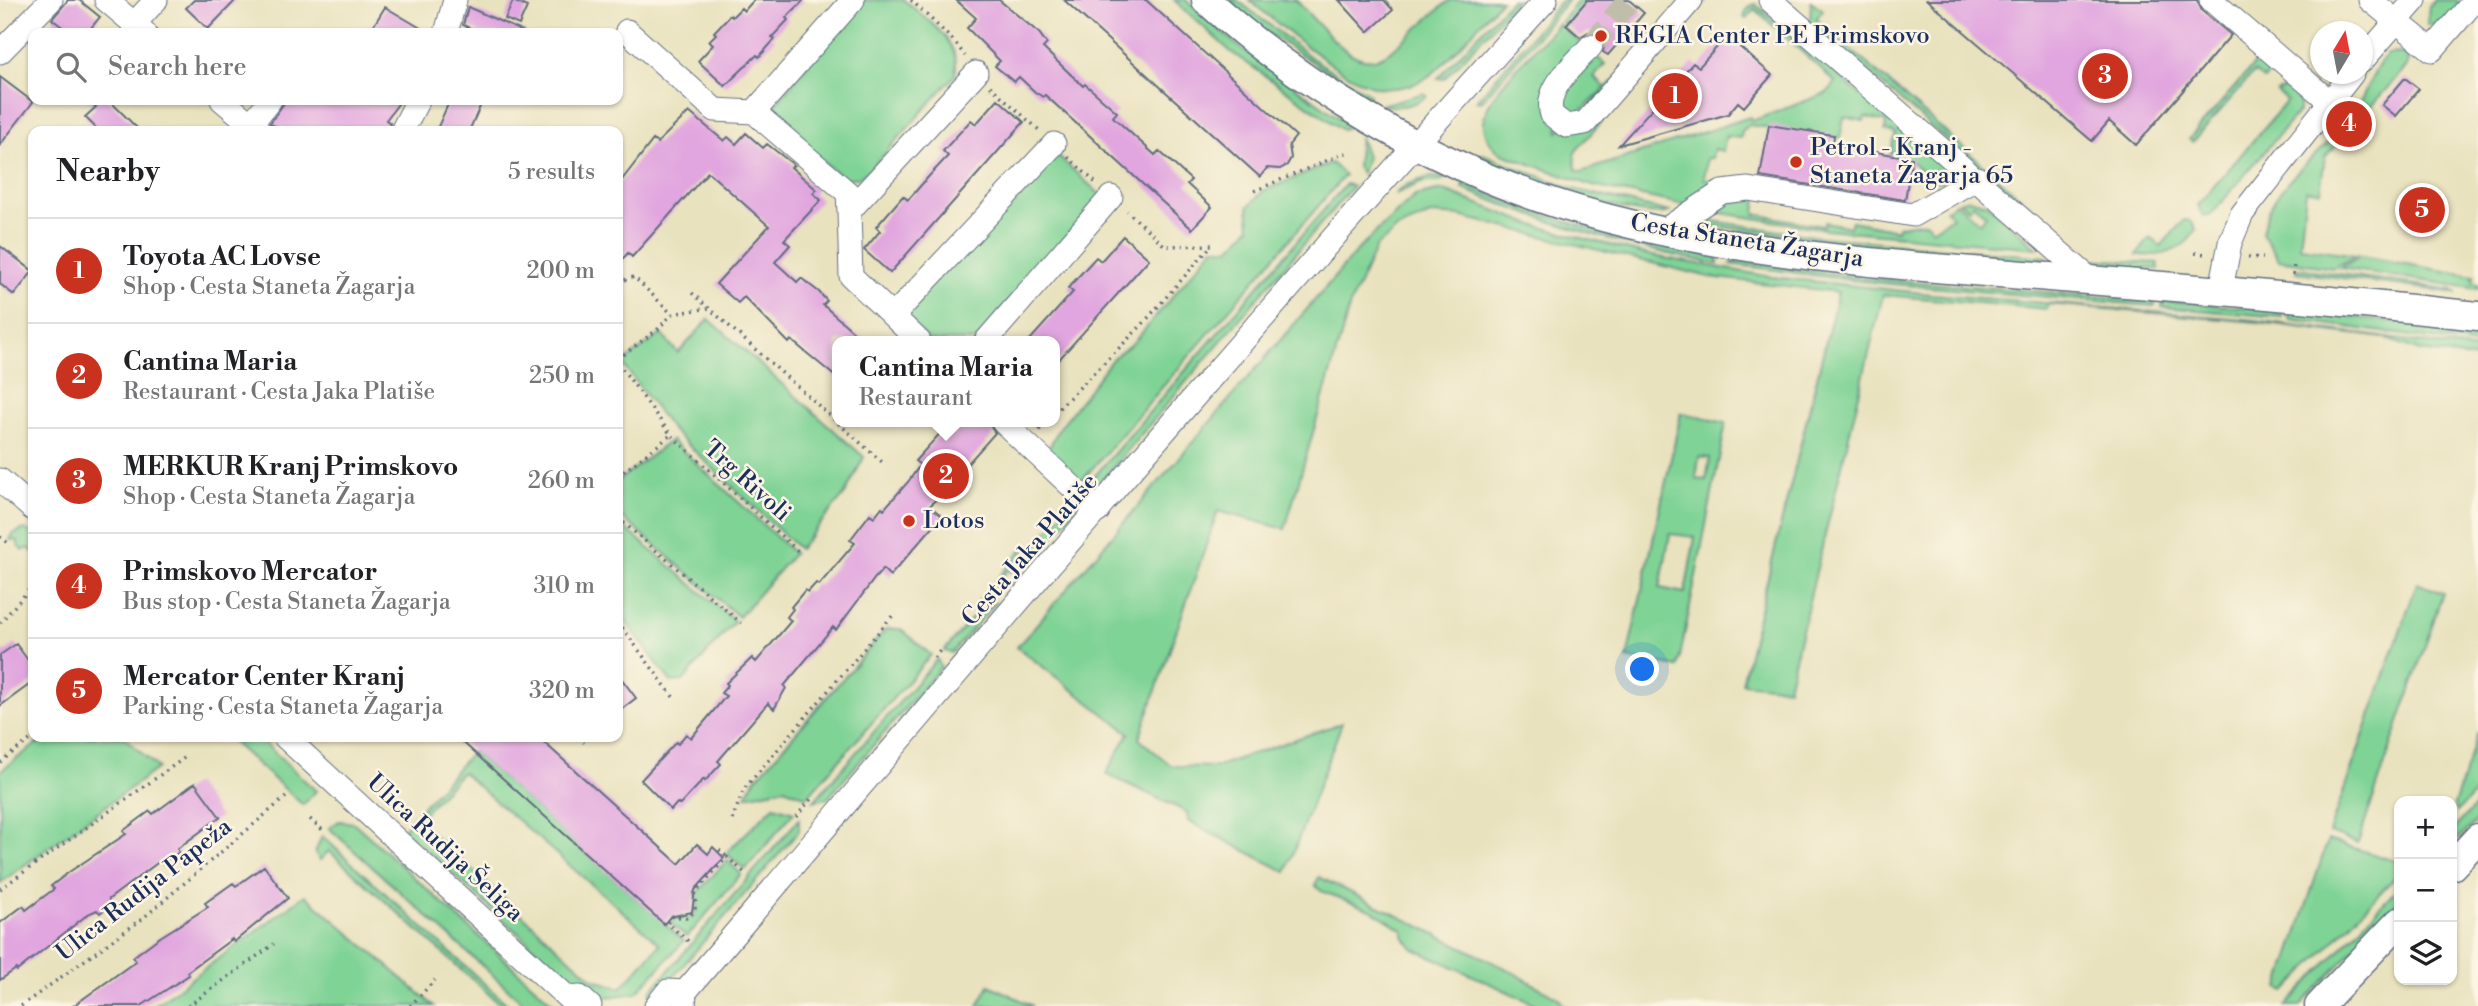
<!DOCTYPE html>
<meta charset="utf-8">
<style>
:root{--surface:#fff;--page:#f6f6f6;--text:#202124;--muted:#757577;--line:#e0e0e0;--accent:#c8321e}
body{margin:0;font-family:"Libre Bodoni",serif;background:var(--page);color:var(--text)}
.controls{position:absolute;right:21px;bottom:21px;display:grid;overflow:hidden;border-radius:14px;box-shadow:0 2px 5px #0004}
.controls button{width:63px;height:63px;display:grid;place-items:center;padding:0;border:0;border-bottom:2px solid var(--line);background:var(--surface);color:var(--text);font:35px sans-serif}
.compass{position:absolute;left:2310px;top:21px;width:63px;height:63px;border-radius:50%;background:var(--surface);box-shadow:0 2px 5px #0004;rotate:10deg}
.you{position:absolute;left:1643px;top:670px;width:24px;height:24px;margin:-18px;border:5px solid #fff;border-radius:50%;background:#1a73e8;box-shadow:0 0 0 10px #1a73e833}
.badge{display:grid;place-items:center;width:46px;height:46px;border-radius:50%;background:var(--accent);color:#fff;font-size:23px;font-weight:700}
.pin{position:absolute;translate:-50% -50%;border:4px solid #fff;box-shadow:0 2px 7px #0006}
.popup{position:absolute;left:832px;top:336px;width:228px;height:91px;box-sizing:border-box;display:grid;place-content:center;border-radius:14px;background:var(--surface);filter:drop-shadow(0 2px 5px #0005);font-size:23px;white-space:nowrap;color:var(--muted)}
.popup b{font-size:26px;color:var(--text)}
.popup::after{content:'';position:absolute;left:50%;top:100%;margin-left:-14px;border:14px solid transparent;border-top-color:var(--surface)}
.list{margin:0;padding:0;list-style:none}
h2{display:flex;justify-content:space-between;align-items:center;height:91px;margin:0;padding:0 28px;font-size:30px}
h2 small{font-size:23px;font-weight:400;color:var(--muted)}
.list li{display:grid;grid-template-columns:46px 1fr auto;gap:21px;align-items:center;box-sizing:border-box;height:105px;padding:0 28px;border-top:2px solid var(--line)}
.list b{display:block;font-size:26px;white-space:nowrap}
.list p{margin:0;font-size:23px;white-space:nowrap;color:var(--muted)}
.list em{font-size:23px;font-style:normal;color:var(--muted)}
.icon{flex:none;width:38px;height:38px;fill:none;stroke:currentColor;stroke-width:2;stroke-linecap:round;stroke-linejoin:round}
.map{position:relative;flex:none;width:2478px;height:1006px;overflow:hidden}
.search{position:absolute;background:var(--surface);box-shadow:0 2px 5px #0004;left:28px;top:28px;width:595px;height:77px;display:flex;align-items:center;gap:18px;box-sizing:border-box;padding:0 24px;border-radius:14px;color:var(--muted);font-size:26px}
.panel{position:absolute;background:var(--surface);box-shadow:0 2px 5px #0004;left:28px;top:126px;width:595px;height:616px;border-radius:14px}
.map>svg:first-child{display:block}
.green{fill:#7fd395;stroke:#4d817a;stroke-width:2;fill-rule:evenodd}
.building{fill:#e1a6df}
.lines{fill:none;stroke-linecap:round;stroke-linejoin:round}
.minor-tunnel{stroke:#c0beab;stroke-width:23;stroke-dasharray:23 11;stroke-linecap:butt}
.minor-casing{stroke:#636e80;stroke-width:25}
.major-casing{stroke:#636e80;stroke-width:31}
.path{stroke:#636e80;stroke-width:3.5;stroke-dasharray:2 5;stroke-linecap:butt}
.minor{stroke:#fff;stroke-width:23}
.major{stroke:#fff;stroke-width:28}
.poi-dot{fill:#c8321e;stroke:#fcf5e5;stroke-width:2.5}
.labels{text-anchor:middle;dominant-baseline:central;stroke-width:5;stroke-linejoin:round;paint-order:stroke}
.poi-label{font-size:24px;fill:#1b2f5e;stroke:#fcf5e5;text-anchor:start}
.street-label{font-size:24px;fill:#1b2f5e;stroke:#fcf5e5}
</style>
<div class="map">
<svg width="2478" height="1006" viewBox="0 0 2478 1006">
<rect width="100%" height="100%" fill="#fcf5e5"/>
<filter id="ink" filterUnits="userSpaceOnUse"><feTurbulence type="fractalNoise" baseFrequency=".0143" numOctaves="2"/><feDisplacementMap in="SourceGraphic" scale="14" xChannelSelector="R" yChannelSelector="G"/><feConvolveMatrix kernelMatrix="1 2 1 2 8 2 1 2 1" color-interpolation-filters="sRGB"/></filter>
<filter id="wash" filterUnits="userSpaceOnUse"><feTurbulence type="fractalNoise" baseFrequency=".00686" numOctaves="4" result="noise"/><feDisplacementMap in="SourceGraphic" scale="28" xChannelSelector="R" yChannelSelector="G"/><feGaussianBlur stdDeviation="1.57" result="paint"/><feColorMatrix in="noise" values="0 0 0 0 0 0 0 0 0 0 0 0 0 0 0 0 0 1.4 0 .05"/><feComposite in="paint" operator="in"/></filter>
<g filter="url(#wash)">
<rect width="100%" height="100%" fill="#e9e2be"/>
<!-- green -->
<path class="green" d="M859,0H904C927,20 963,41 955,75L871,169L858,178H843L776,123L770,111Z
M1174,0H1186L1236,44L1350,126L1343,130L1231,52Z
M1228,0H1237L1312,58L1369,94V99L1271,35Z
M1249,0H1296C1377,91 1368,67 1450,0H1501C1480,22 1449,63 1426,78C1411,87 1390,91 1373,86C1340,77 1277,23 1249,0Z
M1511,0H1518L1444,79L1438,78Z
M1562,0H1568L1481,102L1476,101Z
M1579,0H1587L1566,25L1561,21Z
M1701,0H1707L1575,152L1576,170L1581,172L1750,117L1752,121L1827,93L1835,82L1755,9L1746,19L1744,17L1747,8L1755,4L1946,169L1951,178C1930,189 1925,173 1912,162C1906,156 1898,155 1890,153L1896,133L1885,131L1886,122L1865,117L1864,121L1844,117L1840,138L1749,125L1742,131L1741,138L1726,136L1723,151L1714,149L1712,158H1707L1704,179L1717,181L1716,185L1685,205L1593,186L1502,154C1488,145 1480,128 1486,111C1493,89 1541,43 1558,24L1581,43L1566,59L1558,132Z
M2434,0H2456L2460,3L2441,25H2427L2429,6Z
M1811,1L1823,10L1816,19L2080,250H2074L1810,22Z
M2253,47L2273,61L2272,71L2264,80L2254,72L2193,142L2189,139L2259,59L2250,51Z
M2404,53L2408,57L2407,66L2325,157L2320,191L2306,190L2300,247L2357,255L2333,268L2279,260L2262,233C2269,186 2316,159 2344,126C2361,107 2368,81 2382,60L2388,54Z
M1594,55L1605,64L1594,77L1606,88L1582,117L1569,119L1557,103L1558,97Z
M2289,86L2300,95L2299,111L2210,216L2202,215L2198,205L2287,101L2277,92Z
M1424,93L1427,96C1414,106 1397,108 1381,105Z
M1360,137L1367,156L1362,174L1357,167Z
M1052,151L1102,196L975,341H930L903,315Z
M1483,154L1569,188L1669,212C1637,222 1508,175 1479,156Z
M1331,163L1345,175L1079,484L1048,450L1058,430L1113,358L1135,341L1214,247L1230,249L1250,227L1248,207L1263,191Z
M1429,177H1447L1439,182H1423L1395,194L1406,185Z
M1463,183C1550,221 1625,240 1718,257V264C1629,247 1545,224 1462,188Z
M1346,184L1353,186L1093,491H1088L1086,486Z
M1442,190L1533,225L1594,241L1653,256L1772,277L1931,294L2254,320L2478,350V359L2420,351L2385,338L2258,322L2048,304L2047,309L1883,295L1788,688L1742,683L1838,292L1709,277L1459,216L1433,214L1398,228L1376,247L1350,305L1285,529L1218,511L1139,739L1172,766L1215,767L1342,723L1286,872L1188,821L1187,812L1106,774L1129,733L1017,647L1362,245L1415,196Z
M1757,199L1755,214L1824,226L1825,222L1850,227L1852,221L1897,230L1898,226L1926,222L1932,230L1952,217L1946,209L1956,203L1980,223L1986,215L1973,204L1969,209L1959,202L1968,199L1986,203L2037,248L1825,229L1708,211L1723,202Z
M1700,219L1813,236L2046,257L2040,262L1856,246L1702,224Z
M2184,220L2191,221L2196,229C2185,252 2160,257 2137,255L2150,238L2161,246Z
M2361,256L2474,276L2473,283L2478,284V289L2340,268Z
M2087,259L2158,263L2159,269L2116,268Z
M1736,260L1858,277L2156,301L2155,306L1858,281L1731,264Z
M2297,268L2452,290L2457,293L2296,272Z
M2163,301L2282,310V317L2162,307Z
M2290,311L2454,327L2478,332V345L2289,319Z
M709,319L864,457L845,494L799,549L671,429L622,363L661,334L678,353Z
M1681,413L1726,423L1678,667L1627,658ZM1699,457L1710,458L1706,480L1696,479ZM1670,534L1695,537L1685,593L1660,588Z
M671,440L794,553L739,617L618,514V481Z
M1072,502L1076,509L1031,562L1034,547Z
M618,522L735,621L683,681L671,682L618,611Z
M24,529L33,533V552L28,548L23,551L18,546V541L10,540L13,534Z
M1025,546L1022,561L1012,572L1008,570L988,593L992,596L976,604Z
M2417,583L2443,593L2358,843L2329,833Z
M996,602L952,653L944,651L979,610Z
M886,629H901L931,655L807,797L784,788L746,796L753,782Z
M937,659L941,667L828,798L814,801Z
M2478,732V790L2457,812L2454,805Z
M46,737H124L158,768L0,883V771Z
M227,737H258L316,791L303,805Z
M473,751L684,941L636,993L600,998L594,1002L403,829ZM462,772L660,944L621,988L593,979L417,820Z
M2478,803V819L2452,846V831Z
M774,806L794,812L745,870L728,855V851Z
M799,819V831L655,998L650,992Z
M339,821L354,823L556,1006H527L329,828Z
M322,836L509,1006H502L329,851L320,860L315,853Z
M2328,840L2399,862V873L2285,992L2279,988Z
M727,860L741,874L687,937L672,925L674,918L692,917L698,906L696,894Z
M1319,877L1507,969L1558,998L1565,1006H1539L1414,949L1405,939L1403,930L1371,910L1321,891L1315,885Z
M2399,887V902L2300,1006H2286Z
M305,895L434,1006H154Z
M989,985L1033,1006H978Z"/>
<g id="blocks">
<!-- building -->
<path class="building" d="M68,0H79L100,17L87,33H70L52,19Z
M194,0H236L208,29L186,8Z
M754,0H804L786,18L788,20L772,37L775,39L759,57L757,55L725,86L698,61L713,45L709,41L716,34L714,32L730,15L732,17L741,8L744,11Z
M956,0H999L1039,33L1047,44L1043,48L1083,86L1085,84L1117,112L1113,117L1155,155L1159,151L1191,180L1187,184L1212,207L1192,229L1045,95L1043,97L1035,92L1019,77L1014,82L995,66L1000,61L967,28L976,18Z
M1064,0H1146L1296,136L1289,145L1291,158L1287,165L1280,169L1267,168L1260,177Z
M1339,0H1384L1393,10L1368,32Z
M1587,0H1629L1644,13L1608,55L1603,52L1605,43L1600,35L1588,32L1580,37L1566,25Z
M1927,0H2197L2202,11L2231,35L2136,145L2109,121L2092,141Z
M513,1L527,7L519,25L505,19Z
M385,7L429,33H369Z
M468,7L526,33H481L463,25Z
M1727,36L1772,75L1744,107L1738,102L1728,114L1619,145L1693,63L1699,67Z
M0,77L33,102L0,145Z
M2405,78L2419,89L2396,116L2382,105Z
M998,99L1024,122L890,273L864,250L880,231L876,227L903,196L908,200L930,175L948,156L943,151L971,120L976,124Z
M88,100H109L140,131H99L85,117L96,107Z
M286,100H401L386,120L390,123L388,131H282L270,123Z
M450,100H483L469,131H436Z
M689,112L724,141L728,137L736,144L746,133L763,148L767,144L794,165L791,167L817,190L813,193L821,200L784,240L790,245L775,262L797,282L801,278L819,292L827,301L823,305L864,341H837V378L791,340L789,343L744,297L738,303L716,284L769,226L708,172L632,257L628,253L618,264V185L653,140L657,143Z
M1769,125L1834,135L1833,145L1912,158L1905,200L1760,177Z
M1123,236L1149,259L1054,365V341H1029L1073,292L1068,288L1096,257L1101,261Z
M0,246L33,271L14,295L0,284Z
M958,422H988L995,433L930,506L942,516L890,576L883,569L875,578L836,630L833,627L784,686L786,688L774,709L768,703L718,761L721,764L705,781L704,779L680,805L677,803L671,810L641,780L676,742L678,744L686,734L691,738L726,696L721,693L728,685L726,683L752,658L756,662L791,621L787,617L793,609L791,607L805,590L808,592L816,583L819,585L855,543L850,540L870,514L874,517L882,507L884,509L908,482L920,465L915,461L943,430L948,434Z
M16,644L33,667V682L0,706V655Z
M618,674L636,698L618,712Z
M457,737H538L679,864L697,844L708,854L713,847L724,858L695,890L692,912L670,917L664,924Z
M195,783L220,817L177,849L179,852L162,864L160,861L109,899L108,907L100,913L97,910L88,914L17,971L16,969L0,980V923L23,906L26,910L54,889L51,886L69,872L126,834L123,831L150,811L153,814Z
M264,866L288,898L234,942L232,939L187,972L189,975L141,1006H73L136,961L133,957L157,939L208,907L205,903L233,883L236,886Z"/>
</g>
</g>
<g filter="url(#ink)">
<use href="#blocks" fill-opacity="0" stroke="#636e80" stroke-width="2"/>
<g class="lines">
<!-- minor-tunnel -->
<path class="minor-tunnel" d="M1591,46L1629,0"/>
<defs>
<path id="minor" d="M106,0L145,33
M1770,0L2091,280
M2211,0L2329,101
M2370,0L2432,50L2475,0
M134,24L156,0
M627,31L715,110L754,112L848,193L849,211
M446,33L455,0
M1591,46C1575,64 1543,89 1552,115L1566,126L1585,123L1691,0
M0,52L51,0
M2362,61L2415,0
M222,100L259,131
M754,112L853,0
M251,124L270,100
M402,131L418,100
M1663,231L1722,192L1748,189L1913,215L1977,178
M2221,289L2230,243L2242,214L2352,74
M893,316L1054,144
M919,341L851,276L849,211L976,73
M986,341L1111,197
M1003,422L1098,511
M0,480L33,509
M285,737L568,998L580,997L590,1006
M656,1006L668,991L685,992
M684,1006L685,992C969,660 1251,324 1546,0"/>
<path id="major" d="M1206,0C1303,88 1433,164 1558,204C1716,254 1885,264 2049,277C2193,288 2335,300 2478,316
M2452,866L2478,838
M2319,1006L2399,922"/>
</defs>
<!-- minor casing -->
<use href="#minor" class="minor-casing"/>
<!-- major casing -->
<use href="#major" class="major-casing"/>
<!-- path -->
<path class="path" d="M911,0L954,41L965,56
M990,86L1039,130
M1068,157L1098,185
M1254,191L1350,151
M2195,253L2209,254
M2248,257L2263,258
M2293,275L2294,264
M618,282L634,277L672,314L709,308
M692,293L882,462
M618,359L658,329L672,314
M618,363L671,435L800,553
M1054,413L1141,326L1212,245L1165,246L1127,211
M1039,430L1047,422
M618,476L671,435
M618,518L741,623
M0,537L8,543
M618,622L674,698
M0,623L33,585
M934,658L942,648
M579,737L584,743
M0,762L34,737
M796,817L811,799
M310,819L325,832
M732,820L744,789L894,614
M719,850L727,857
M0,889L187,756
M694,894L727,857L746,874
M688,941L667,923L673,916L686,918C696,913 698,904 694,894
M21,1006L142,919L286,797
M188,1006L274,944
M410,1006L435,980"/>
<!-- minor -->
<use href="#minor" class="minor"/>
<!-- major -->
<use href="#major" class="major"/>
</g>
</g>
<!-- markers -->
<g class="poi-dot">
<circle cx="1601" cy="36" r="7"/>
<circle cx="1796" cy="162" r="7"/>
<circle cx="909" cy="521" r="7"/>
</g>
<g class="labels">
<!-- poi labels -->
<g class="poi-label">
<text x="1615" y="36">REGIA Center PE Primskovo</text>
<text x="1810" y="148">Petrol - Kranj -<tspan x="1810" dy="28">Staneta Žagarja 65</tspan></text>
<text x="923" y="521">Lotos</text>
</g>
<!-- street labels -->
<g class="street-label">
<text transform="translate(1747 241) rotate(9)">Cesta Staneta Žagarja</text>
<text transform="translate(747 481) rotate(42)">Trg Rivoli</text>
<text transform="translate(1030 550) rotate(-49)">Cesta Jaka Platiše</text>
<text transform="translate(445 848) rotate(43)">Ulica Rudija Šeliga</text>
<text transform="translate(144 890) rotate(-38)">Ulica Rudija Papeža</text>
</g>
</g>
</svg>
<div class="controls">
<button>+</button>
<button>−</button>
<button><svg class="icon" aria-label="layers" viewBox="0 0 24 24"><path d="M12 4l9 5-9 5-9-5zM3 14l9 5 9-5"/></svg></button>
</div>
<svg class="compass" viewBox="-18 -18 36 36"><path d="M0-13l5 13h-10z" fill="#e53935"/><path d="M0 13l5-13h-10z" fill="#757577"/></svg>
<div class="you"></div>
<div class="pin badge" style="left:1675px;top:96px">1</div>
<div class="pin badge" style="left:946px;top:476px">2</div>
<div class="popup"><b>Cantina Maria</b>Restaurant</div>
<div class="pin badge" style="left:2105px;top:76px">3</div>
<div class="pin badge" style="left:2349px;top:124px">4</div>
<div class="pin badge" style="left:2422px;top:210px">5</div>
<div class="search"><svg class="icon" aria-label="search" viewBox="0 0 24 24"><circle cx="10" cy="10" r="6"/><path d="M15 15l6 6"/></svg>Search here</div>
<section class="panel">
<h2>Nearby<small>5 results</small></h2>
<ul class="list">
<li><span class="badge">1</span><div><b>Toyota AC Lovse</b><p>Shop · Cesta Staneta Žagarja</p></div><em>200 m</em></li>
<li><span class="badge">2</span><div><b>Cantina Maria</b><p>Restaurant · Cesta Jaka Platiše</p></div><em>250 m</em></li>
<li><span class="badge">3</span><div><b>MERKUR Kranj Primskovo</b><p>Shop · Cesta Staneta Žagarja</p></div><em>260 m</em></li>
<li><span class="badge">4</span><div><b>Primskovo Mercator</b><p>Bus stop · Cesta Staneta Žagarja</p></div><em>310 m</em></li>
<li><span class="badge">5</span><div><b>Mercator Center Kranj</b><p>Parking · Cesta Staneta Žagarja</p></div><em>320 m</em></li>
</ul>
</section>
</div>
